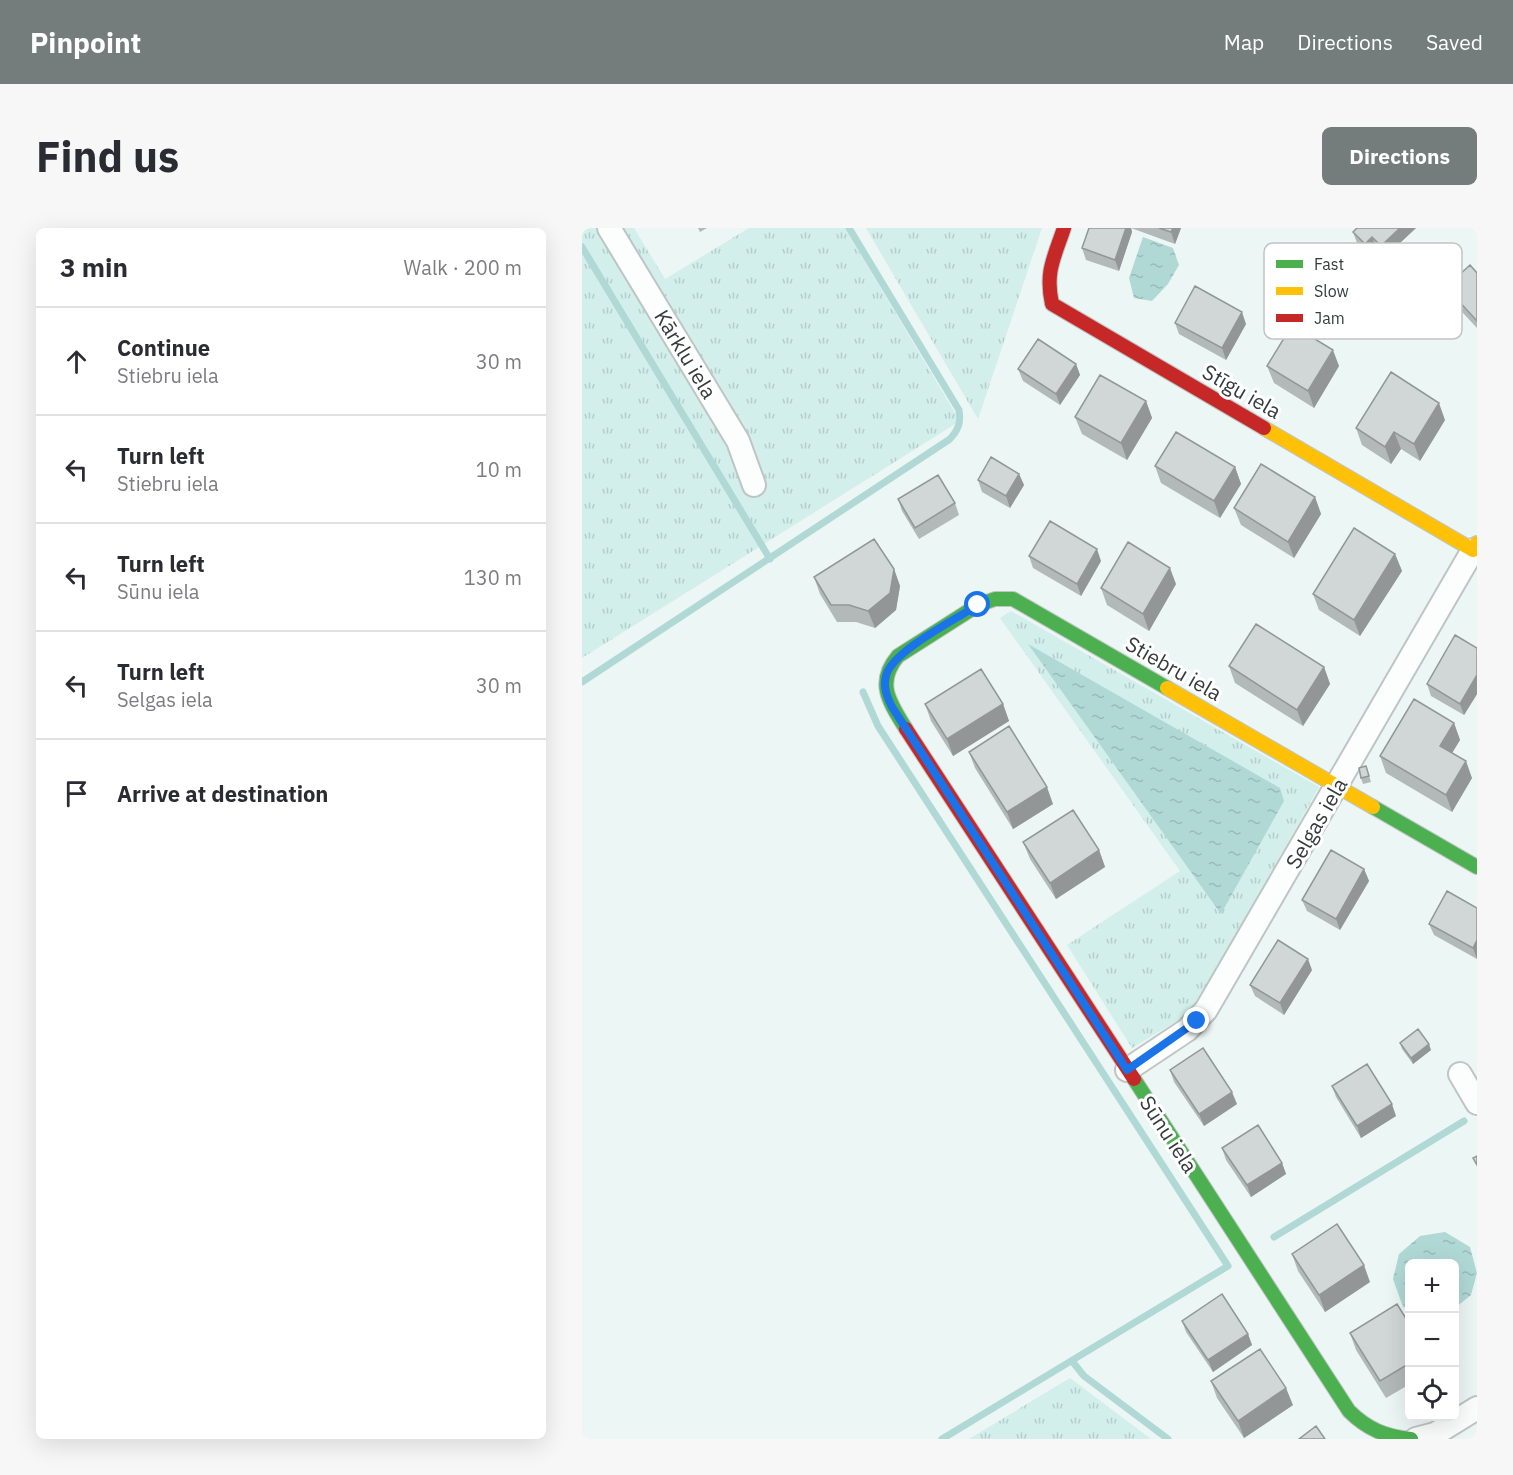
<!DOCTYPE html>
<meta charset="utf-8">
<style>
:root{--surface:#fff;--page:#f7f7f7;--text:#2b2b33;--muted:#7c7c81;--line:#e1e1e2;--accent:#757c7c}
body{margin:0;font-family:"IBM Plex Sans",sans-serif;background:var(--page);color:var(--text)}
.controls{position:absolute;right:18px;bottom:18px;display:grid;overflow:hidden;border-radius:9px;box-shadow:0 6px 24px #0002}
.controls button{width:54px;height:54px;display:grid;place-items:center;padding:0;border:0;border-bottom:2px solid var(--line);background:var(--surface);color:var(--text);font:30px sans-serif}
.stop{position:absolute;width:18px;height:18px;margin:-14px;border:4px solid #1a73e8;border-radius:50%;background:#fff}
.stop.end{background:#1a73e8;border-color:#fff;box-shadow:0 2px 6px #0008}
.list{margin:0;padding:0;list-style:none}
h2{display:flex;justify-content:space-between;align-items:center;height:78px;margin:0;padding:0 24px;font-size:26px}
h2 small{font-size:20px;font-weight:400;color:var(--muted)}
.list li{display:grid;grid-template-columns:39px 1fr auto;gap:18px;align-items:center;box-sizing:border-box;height:108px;padding:0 24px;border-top:2px solid var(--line)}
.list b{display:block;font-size:22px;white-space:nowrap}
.list p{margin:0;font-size:20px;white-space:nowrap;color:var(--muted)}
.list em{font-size:20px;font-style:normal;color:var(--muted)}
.icon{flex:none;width:33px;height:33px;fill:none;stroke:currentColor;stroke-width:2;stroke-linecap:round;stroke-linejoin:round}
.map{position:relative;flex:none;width:895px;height:1211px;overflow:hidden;border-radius:9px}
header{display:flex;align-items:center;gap:36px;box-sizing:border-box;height:84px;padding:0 30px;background:var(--accent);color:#fff}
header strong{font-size:28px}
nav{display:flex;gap:33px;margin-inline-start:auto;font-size:21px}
.intro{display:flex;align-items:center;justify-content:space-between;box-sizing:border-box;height:144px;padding:0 36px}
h1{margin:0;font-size:42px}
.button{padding:15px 27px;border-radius:9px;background:var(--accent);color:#fff;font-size:21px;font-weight:700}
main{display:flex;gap:36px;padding:0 36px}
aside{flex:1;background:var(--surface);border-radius:9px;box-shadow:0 6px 24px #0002}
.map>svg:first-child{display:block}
.grass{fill:url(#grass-tufts)}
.water{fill:url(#water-ripples)}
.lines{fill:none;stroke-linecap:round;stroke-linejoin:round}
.stream{stroke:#b0d9d6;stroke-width:7}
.street-casing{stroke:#bec5c4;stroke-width:26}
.fast-casing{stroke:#bec5c4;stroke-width:16}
.slow-casing{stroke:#bec5c4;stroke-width:16}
.jam-casing{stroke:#bec5c4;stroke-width:16}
.street{stroke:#fcfefd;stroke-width:22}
.fast{stroke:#4caf50;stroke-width:14}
.slow{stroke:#ffc107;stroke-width:14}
.jam{stroke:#c62828;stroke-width:14}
.wall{fill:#b3b9b8}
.shaded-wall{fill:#929696}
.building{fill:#d0d7d6;stroke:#929696;stroke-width:1.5}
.route{stroke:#1a73e8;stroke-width:8}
.labels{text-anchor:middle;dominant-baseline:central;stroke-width:6;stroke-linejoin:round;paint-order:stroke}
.street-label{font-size:21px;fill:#353b3b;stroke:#fff}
.key{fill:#fff;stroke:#c2c4c4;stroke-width:1.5}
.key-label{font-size:16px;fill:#353b3b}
</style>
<header>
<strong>Pinpoint</strong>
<nav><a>Map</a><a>Directions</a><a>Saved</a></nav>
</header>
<div class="intro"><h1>Find us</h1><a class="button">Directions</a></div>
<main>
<aside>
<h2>3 min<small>Walk · 200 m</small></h2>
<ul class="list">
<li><svg class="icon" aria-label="ahead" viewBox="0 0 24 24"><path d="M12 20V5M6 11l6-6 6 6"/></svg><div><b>Continue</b><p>Stiebru iela</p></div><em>30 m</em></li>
<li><svg class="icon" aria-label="left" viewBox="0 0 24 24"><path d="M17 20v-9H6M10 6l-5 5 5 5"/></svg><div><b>Turn left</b><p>Stiebru iela</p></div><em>10 m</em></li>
<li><svg class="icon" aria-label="left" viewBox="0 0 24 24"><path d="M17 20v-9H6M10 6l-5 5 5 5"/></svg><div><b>Turn left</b><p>Sūnu iela</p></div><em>130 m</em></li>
<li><svg class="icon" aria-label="left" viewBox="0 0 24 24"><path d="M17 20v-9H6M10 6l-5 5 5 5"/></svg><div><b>Turn left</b><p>Selgas iela</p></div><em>30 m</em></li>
<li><svg class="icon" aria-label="arrive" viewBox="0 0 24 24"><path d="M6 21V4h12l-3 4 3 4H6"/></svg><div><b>Arrive at destination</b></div></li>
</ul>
</aside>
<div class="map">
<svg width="895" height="1211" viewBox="0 0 895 1211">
<defs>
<pattern id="grass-tufts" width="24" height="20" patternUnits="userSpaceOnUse" patternTransform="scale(1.5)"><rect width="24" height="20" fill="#d2efec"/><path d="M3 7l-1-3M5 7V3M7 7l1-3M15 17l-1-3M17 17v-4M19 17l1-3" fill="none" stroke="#b5cecb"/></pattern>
<pattern id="water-ripples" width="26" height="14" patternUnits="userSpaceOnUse" patternTransform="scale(1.5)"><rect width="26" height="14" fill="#b0d9d6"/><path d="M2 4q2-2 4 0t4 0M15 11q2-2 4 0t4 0" fill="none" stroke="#98bbb9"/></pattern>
</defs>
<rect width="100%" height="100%" fill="#ecf6f4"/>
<!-- grass -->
<path class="grass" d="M0,0H52L83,51L167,0H263L378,193L0,430Z
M284,0H460L396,191Z
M429,383L737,559L610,784L550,820L485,717L598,643L418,390Z
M488,1150L569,1211H387Z"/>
<!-- water -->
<path class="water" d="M561,9L591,20L597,37L586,56L570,73L552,70L547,50Z
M446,416L698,560L702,573L639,686Z
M863,1004L888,1019L895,1045L889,1067L873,1080L872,1036H828L827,1081L821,1079L811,1051L817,1026L838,1008Z"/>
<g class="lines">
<!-- stream -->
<path class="stream" d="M0,19L188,331
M0,454L368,211C377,201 379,194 377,182L267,0
M281,464L296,498L646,1038L360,1211
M692,1009L882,893
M490,1133L502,1148L586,1211"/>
<defs>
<path id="street" d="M27,0L156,213L172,257
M545,842L605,802L624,782L891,322
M878,846L895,875
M834,1211L853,1206L895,1180"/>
<path id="fast" d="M324,501C308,475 293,455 316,428L396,377L413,371H431L585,460
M791,579L895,639
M552,851L767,1183C785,1201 804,1209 829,1211"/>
<path id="slow" d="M682,200L891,322L895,315
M585,460L791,579"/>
<path id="jam" d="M482,0C472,30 463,44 470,76L682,200
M324,501L552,851"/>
</defs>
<!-- street casing -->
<use href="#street" class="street-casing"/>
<!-- fast casing -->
<use href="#fast" class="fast-casing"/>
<!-- slow casing -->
<use href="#slow" class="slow-casing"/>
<!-- jam casing -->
<use href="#jam" class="jam-casing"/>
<!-- street -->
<use href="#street" class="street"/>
<!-- fast -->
<use href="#fast" class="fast"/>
<!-- slow -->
<use href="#slow" class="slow"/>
<!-- jam -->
<use href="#jam" class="jam"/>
</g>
<!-- wall -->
<path class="wall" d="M116,0H125L118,4Z
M507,0H549L550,4L537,43L504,32L500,20Z
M549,0H599L593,16Z
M775,0H834L803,29L795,21L787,28L775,15L771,4Z
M895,45V100L868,71L864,59Z
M593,95L664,96L644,132L597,106Z
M494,136L498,147L478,177L441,153L436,141Z
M685,138H757L732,180L692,155Z
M564,173L570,190L545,232L500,206L493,189Z
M863,192L838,233L819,221L809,236L780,217L774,200Z
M573,238L653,239L659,256L638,290L579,255Z
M437,246L442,257L428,280L400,264L396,252Z
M733,269L739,286L712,330L659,297L652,280Z
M316,271L373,275L377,287L337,311L320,283Z
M813,326L820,343L778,408L737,382L731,366Z
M447,328L519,333L499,368L451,340Z
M312,341L318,358L314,382L293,400L274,394H255L238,366L232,349Z
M594,356L567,403L525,377L519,360Z
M895,420V466L882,487L849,468L845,456Z
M647,438L742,439L748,456L721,498L653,455Z
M343,476H421L427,493L371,528L349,493Z
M872,495L878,512L870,525L890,550L870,584L804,545L798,528Z
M387,524L471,576L431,601L393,540Z
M784,538L789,554L781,556L779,550Z
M441,614L517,622L523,639L474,671L448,631Z
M782,641L787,653L758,702L725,683L720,672Z
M895,680V731L852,707L847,696Z
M730,742L702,787L673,768L668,757Z
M818,815L849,822L831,836L820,821Z
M588,842L655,876L622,898L592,854Z
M750,858L814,888L779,910L754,869Z
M640,920L700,935L704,946L669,969L644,932Z
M710,1026L788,1054L743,1084L716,1043Z
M600,1093L666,1106L670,1117L631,1144L604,1104Z
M828,1097V1156L804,1170L774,1122L768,1105Z
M629,1153L711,1177L662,1210L635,1170Z"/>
<!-- shaded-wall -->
<path class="shaded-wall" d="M544,0H549L550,4L537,43L533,32Z
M591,0H599L593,16L589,4Z
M818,0H834L803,29L799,18Z
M790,9L795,21L787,28L783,16Z
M660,84L664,96L644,132L640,120Z
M751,122L757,138L732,180L726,163Z
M494,136L498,147L478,177L474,166Z
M564,173L570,190L545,232L539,215Z
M857,175L863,192L838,233L832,216Z
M812,204L819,221L809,236L803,219Z
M653,239L659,256L638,290L632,273Z
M437,246L442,257L428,280L424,268Z
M733,269L739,286L712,330L706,314Z
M515,321L519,333L499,368L495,356Z
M813,326L820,343L778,408L772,392Z
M588,340L594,356L567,403L561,386Z
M312,341L318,358L314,382L293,400L286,383Z
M742,439L748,456L721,498L715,482Z
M895,447V466L882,487L878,476Z
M421,476L427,493L371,528L365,511Z
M872,495L878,512L864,535L858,518Z
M884,533L890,550L870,584L864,567Z
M465,559L471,576L431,601L425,584Z
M517,622L523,639L474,671L468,655Z
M782,641L787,653L758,702L754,691Z
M895,712V731L891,720Z
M726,731L730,742L702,787L698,775Z
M847,816L849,822L831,836L829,830Z
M650,864L655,876L622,898L617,886Z
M810,876L814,888L779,910L775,898Z
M700,935L704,946L669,969L665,957Z
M782,1037L788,1054L743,1084L737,1067Z
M666,1106L670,1117L631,1144L626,1132Z
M704,1160L711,1177L662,1210L656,1193Z"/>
<!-- building -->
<path class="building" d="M507,0H544L533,32L500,20Z
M577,0H591L589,4Z
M775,0H818L799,18L790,9L783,16L771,4Z
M888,37L895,45V93L864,59Z
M613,58L660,84L640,120L593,95Z
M710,97L751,122L726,163L685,138Z
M456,111L494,136L474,166L436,141Z
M809,144L857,175L832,216L812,204L803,219L774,200Z
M518,147L564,173L539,215L493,189Z
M594,204L653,239L632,273L573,238Z
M409,229L437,246L424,268L396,252Z
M679,236L733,269L706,314L652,280Z
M356,247L373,275L333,300L316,271Z
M468,293L515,321L495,356L447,328Z
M772,300L813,326L772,392L731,366Z
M292,311L312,341L308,365L286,383L267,377H249L232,349Z
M546,314L588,340L561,386L519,360Z
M674,396L742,439L715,482L647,438Z
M873,407L895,420V447L878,476L845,456Z
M399,441L421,476L365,511L343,476Z
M832,471L872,495L858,518L884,533L864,567L798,528Z
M427,498L465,559L425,584L387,524Z
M784,538L787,548L779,550L777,540Z
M491,582L517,622L468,655L441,614Z
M749,622L782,641L754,691L720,672Z
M865,663L895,680V712L891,720L847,696Z
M696,712L726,731L698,775L668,757Z
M836,801L847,816L829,830L818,815Z
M621,820L650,864L617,886L588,842Z
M785,836L810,876L775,898L750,858Z
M676,897L700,935L665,957L640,920Z
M895,928V937L891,930Z
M755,996L782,1037L737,1067L710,1026Z
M640,1066L666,1106L626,1132L600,1093Z
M815,1076L828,1097V1135L798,1153L768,1105Z
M678,1121L704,1160L656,1193L629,1153Z
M734,1198L743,1211H717Z"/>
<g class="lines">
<!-- route -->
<path class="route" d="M396,377C374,391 309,424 304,448C301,459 305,469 310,479L545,842L615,793"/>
</g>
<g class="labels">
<!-- street labels -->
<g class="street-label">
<text transform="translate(104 126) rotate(59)">Kārklu iela</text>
<text transform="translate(660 163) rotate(30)">Stīgu iela</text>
<text transform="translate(592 440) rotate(30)">Stiebru iela</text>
<text transform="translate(734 595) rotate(-60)">Selgas iela</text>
<text transform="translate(587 906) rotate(57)">Sūnu iela</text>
</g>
</g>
<!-- legend -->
<rect x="682" y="15" width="198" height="96" rx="9" class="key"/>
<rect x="694" y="32" width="27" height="8" fill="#4caf50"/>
<rect x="694" y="59" width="27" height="8" fill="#ffc107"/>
<rect x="694" y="86" width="27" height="8" fill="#c62828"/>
<g class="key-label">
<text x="732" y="42">Fast</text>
<text x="732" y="69">Slow</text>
<text x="732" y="96">Jam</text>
</g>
</svg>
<div class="controls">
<button>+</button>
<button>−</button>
<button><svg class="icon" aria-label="locate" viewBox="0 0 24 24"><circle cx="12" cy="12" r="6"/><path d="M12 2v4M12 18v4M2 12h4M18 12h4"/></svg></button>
</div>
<div class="stop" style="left:396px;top:377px"></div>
<div class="stop end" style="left:615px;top:793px"></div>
</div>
</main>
